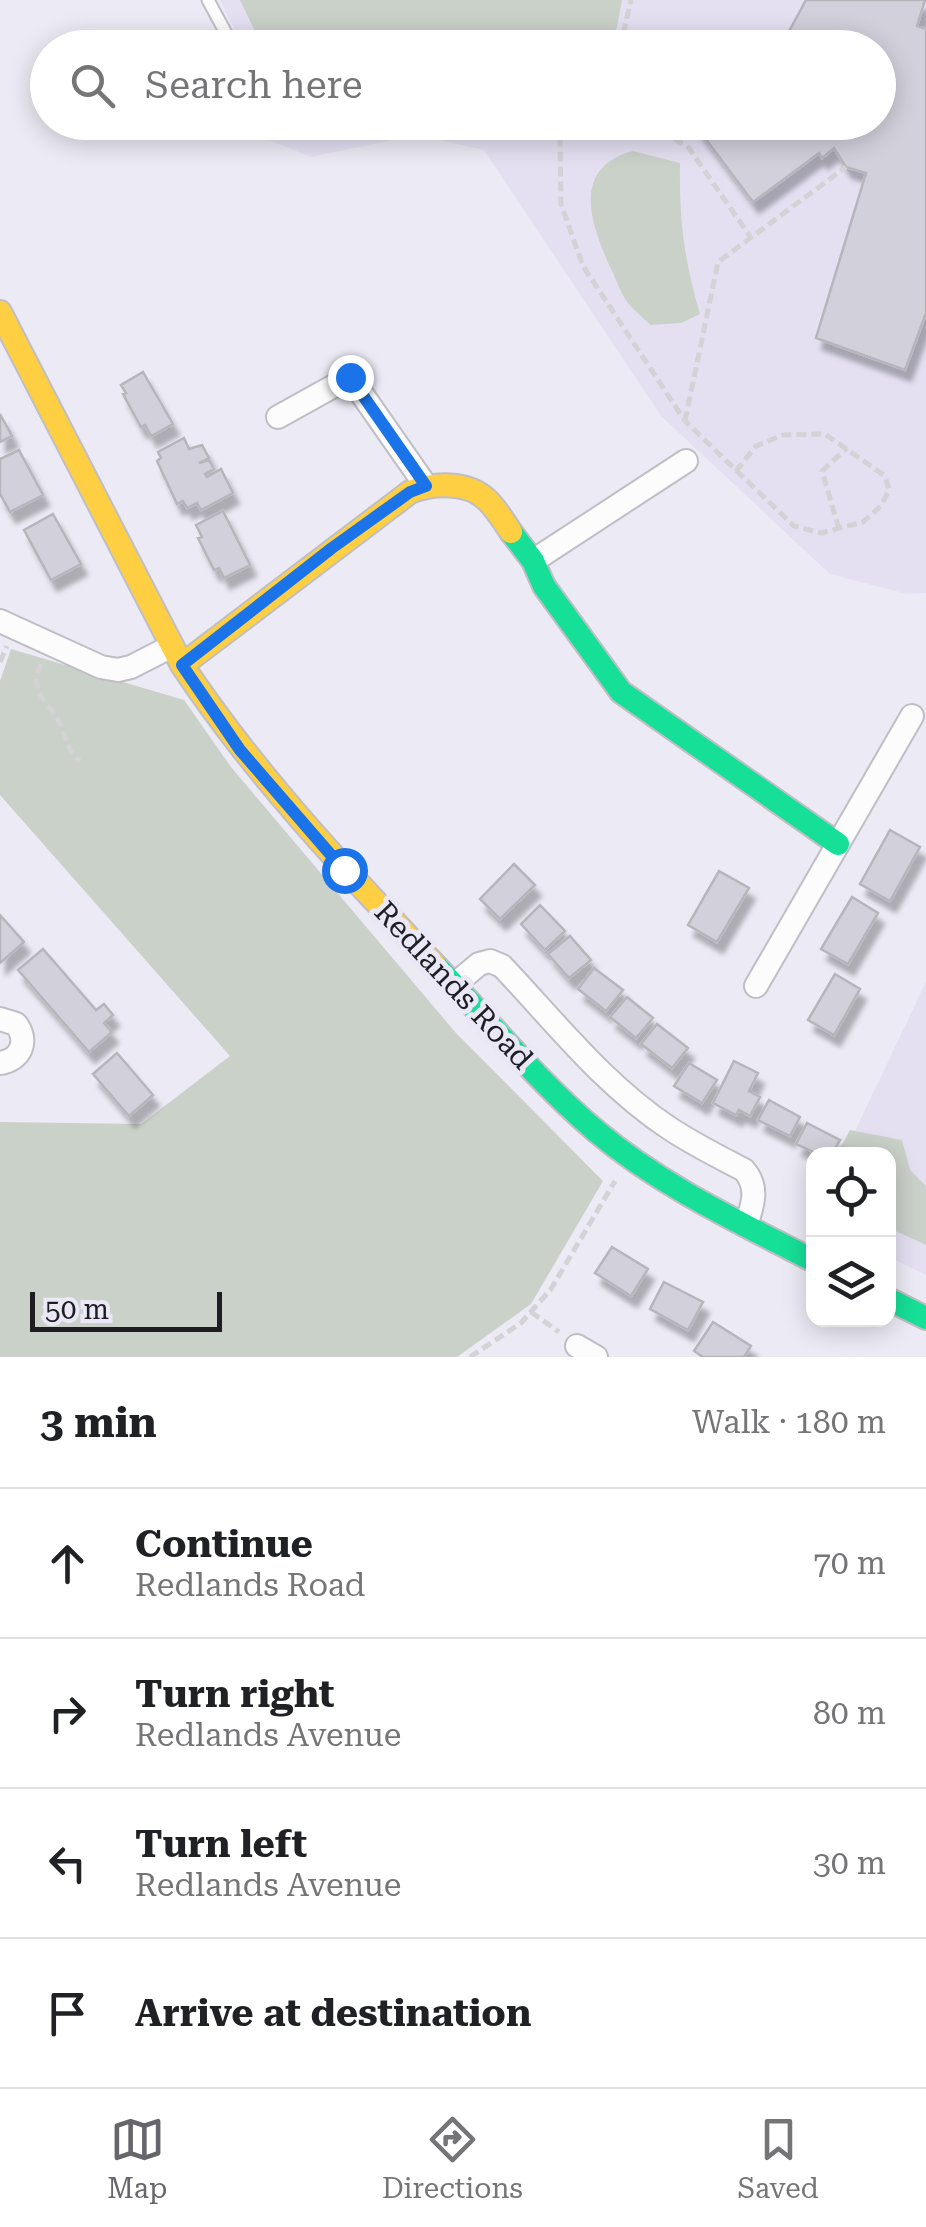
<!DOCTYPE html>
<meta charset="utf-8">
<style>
:root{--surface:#fff;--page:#f2f2f2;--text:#202124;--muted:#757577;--line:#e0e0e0;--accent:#66656c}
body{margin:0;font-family:"Roboto Serif",serif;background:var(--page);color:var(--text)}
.controls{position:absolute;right:30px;bottom:30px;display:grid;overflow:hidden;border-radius:20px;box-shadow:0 5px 25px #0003}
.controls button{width:90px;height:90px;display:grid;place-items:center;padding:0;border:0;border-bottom:2px solid var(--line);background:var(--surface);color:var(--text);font:50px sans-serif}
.scale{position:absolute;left:30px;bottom:25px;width:192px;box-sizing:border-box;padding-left:10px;border:5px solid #1e1d22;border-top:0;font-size:28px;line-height:35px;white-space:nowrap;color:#1e1d22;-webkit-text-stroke:8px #eae7f7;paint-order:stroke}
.stop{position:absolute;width:30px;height:30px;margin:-22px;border:8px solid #1a73e8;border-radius:50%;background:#fff}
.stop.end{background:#1a73e8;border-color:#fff;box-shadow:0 2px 10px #0008}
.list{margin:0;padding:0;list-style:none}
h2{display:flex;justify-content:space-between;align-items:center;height:130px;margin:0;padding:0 40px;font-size:42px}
h2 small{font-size:32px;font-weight:400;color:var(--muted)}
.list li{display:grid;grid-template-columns:65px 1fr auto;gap:30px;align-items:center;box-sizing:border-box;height:150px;padding:0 40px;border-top:2px solid var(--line)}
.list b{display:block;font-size:38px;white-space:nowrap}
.list p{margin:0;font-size:32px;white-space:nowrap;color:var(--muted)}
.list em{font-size:32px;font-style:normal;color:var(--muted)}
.icon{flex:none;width:55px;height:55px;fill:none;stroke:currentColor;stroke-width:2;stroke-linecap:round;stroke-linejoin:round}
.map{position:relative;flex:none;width:926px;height:1357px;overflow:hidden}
.search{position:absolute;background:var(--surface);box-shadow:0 5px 25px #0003;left:30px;right:30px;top:30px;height:110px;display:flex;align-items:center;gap:25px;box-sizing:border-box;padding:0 35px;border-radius:55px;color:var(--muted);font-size:38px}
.sheet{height:730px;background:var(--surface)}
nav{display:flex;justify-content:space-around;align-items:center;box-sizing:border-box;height:140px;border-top:2px solid var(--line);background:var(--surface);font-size:28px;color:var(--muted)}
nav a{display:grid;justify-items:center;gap:5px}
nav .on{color:var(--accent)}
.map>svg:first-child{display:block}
.built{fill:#e4e0f2}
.green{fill:#cad1c9}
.building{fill:#d2d0db;stroke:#b7b5bc;stroke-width:2.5;filter:url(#shadow)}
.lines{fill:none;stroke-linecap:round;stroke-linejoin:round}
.lane-casing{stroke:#bfbec5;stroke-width:15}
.street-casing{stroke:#bfbec5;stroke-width:26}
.fast-casing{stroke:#bfbec5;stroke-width:26}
.slow-casing{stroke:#bfbec5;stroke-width:26}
.path{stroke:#d3d2d5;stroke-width:5;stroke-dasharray:10 5;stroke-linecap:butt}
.lane{stroke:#fcfcfd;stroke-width:11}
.street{stroke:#fcfcfd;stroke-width:22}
.fast{stroke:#16e098;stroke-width:22}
.slow{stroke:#ffcf43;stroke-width:22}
.route{stroke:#1a73e8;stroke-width:12}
.labels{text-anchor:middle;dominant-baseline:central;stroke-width:10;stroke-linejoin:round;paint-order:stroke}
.street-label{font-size:30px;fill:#1e1d22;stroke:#eae7f7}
</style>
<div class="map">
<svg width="926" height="1357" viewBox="0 0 926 1357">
<defs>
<filter id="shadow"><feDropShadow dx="6" dy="11" stdDeviation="2.5" flood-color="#0004"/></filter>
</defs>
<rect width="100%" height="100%" fill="#eceaf4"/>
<!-- built -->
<path class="built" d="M220,0H926V593L907,594L830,574L661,416L484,150L416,135L311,157L264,138L253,123L878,122V48L243,47Z
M926,982V1275L889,1257L888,1154H844Z"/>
<!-- green -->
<path class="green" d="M240,0H622L617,27L607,47L263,48Z
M318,123H429C394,130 350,145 318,123Z
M633,151L680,163C679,219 684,260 700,314L681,323L650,325C643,317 634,311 628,303C620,293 616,278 610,267C591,224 570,168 633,151Z
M11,649L184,700L231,767L456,1033L603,1181L531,1304L457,1357H0V1122L141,1124L230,1056L0,795V681Z
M850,1130L902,1140L910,1170L926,1186V1245L889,1228L888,1154H837Z"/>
<!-- building -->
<path class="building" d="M806,0H925L917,26L926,29V313L905,370L816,338L866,173L846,167L834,148L822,158L819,153L753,202L693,122H878V48H780Z
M143,372L173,424L151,436L145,425L141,427L123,394L126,393L121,385Z
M0,414L12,436L0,442Z
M184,438L189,449L202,445L209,458L199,463L209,460L214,469L205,474L207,477L221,469L233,493L201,510L197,503L187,508L183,501L177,504L157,461L161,458L158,452Z
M19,450L43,495L10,512L0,494V459Z
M223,511L250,565L224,578L219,568L214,570L198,538L202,537L196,525Z
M53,514L81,564L51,580L24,530Z
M890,830L920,847L890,901L860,884Z
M514,864L535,885L500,919L480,899Z
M719,871L749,888L717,942L688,925Z
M852,897L878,913L848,964L821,949Z
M540,905L565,931L545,950L521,924Z
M0,915L24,942L0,963Z
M570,936L591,960L569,978L548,954Z
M43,949L96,1010L104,1004L113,1015L104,1023L112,1032L89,1052L18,970Z
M594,968L623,990L606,1011L578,989Z
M835,974L860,989L834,1035L808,1020Z
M627,997L653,1018L636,1038L610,1017Z
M657,1024L688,1048L672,1068L641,1044Z
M117,1053L153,1095L129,1116L93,1074Z
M734,1061L758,1073L749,1091L760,1097L750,1116L739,1110L736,1115L713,1103Z
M689,1063L717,1080L702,1103L674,1086Z
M769,1100L800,1117L790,1136L758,1120Z
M807,1123L840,1140L832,1154H817L796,1144Z
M612,1247L648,1269L631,1296L595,1273Z
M664,1282L703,1302L688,1330L650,1309Z
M713,1322L751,1346L744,1357H703L694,1351Z"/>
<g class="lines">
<defs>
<path id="lane" d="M208,0L234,48"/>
<path id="street" d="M278,417L350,377L426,486
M533,561L686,461
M0,621L101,667L118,670L131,667L172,646
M454,985L479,964L490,961L502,966C555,1022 604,1085 669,1128C693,1144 719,1157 744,1170C759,1187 753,1205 746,1225
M756,986L912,716
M0,1019L16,1024C29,1041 21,1060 0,1063
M577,1346L596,1357"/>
<path id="fast" d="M511,532L533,561L544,586L621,692L838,844
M435,965C488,1020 537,1081 596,1131C661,1186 739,1222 814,1261
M888,1299L926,1318"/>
<path id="slow" d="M0,312L182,665C255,775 344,869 435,965
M182,665L410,492C433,483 468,481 487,500C496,508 504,522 511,532"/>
</defs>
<!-- lane casing -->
<use href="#lane" class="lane-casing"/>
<!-- street casing -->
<use href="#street" class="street-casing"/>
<!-- fast casing -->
<use href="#fast" class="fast-casing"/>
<!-- slow casing -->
<use href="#slow" class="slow-casing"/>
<!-- path -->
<path class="path" d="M620,48L631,0
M564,122L560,137L561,204L583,266L685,421L794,526L821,533L863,522L881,506L889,490L885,476L825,434L783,435L756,446L736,471
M649,122L689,148L751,238
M685,421L718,262L846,167
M839,529L822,471L847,448
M0,662L7,646
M41,664C27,695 50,701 60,724C67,739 66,749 80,761
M531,1312L559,1332
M470,1357L521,1323L551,1289L615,1181"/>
<!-- lane -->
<use href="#lane" class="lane"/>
<!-- street -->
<use href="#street" class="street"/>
<!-- fast -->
<use href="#fast" class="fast"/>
<!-- slow -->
<use href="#slow" class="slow"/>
</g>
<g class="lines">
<!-- route -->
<path class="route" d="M344,870L240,750L182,665L332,548L410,492L426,486L350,377"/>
</g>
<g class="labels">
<!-- street labels -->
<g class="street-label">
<text transform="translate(454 985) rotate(47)">Redlands Road</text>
</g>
</g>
</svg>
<div class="controls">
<button><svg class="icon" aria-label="locate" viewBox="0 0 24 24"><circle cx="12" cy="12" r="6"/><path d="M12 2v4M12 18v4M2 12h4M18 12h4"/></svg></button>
<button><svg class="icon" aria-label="layers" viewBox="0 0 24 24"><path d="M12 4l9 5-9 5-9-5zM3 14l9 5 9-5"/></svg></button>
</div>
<div class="scale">50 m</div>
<div class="stop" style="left:344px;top:870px"></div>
<div class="stop end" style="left:350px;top:377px"></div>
<div class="search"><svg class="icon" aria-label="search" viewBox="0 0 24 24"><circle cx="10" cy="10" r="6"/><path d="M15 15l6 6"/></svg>Search here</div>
</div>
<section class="sheet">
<h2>3 min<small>Walk · 180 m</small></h2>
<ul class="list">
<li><svg class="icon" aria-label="ahead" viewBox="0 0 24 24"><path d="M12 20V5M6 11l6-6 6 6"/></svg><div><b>Continue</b><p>Redlands Road</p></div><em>70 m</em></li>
<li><svg class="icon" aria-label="right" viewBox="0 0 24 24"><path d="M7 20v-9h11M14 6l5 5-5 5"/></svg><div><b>Turn right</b><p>Redlands Avenue</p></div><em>80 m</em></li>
<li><svg class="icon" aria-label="left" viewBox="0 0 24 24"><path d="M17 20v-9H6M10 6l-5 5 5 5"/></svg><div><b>Turn left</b><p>Redlands Avenue</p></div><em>30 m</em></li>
<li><svg class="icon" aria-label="arrive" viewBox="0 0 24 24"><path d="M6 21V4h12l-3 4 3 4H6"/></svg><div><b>Arrive at destination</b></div></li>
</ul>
</section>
<nav>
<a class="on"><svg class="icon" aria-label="map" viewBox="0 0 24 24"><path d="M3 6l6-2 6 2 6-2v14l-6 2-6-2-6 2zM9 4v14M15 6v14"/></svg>Map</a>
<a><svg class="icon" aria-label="directions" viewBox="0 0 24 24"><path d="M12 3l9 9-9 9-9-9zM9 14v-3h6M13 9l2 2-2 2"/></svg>Directions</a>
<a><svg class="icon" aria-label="saved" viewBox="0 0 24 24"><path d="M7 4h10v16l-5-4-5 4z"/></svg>Saved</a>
</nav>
